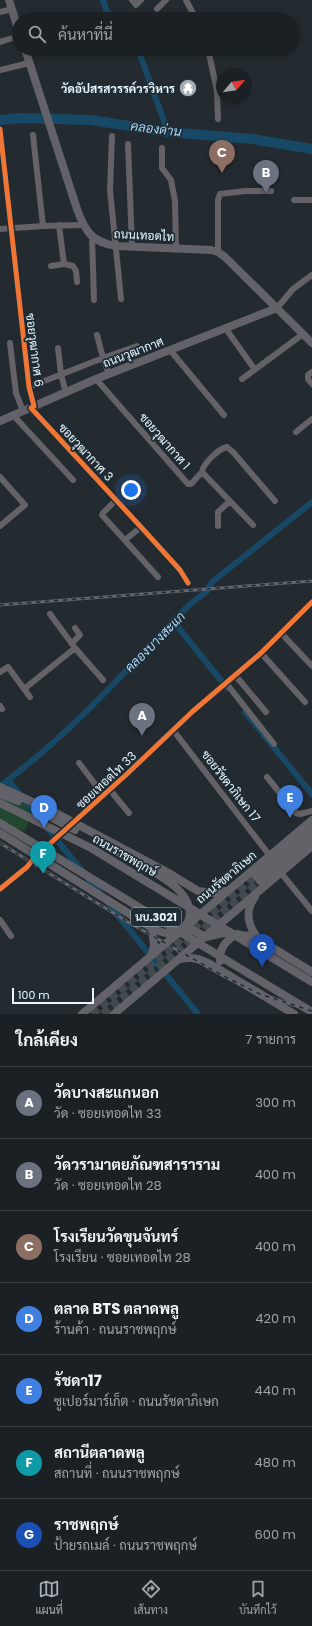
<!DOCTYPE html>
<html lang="th">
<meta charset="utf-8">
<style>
:root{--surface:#1b2024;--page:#282d31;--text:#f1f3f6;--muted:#a0a3a6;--line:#393e41;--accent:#a6aeb5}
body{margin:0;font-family:Poppins,Sarabun,sans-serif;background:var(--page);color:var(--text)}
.compass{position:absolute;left:216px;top:68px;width:36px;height:36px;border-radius:50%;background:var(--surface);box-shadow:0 2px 6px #0003;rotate:61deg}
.scale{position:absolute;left:12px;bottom:10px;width:82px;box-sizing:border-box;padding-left:4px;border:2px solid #ecf5fc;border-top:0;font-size:11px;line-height:14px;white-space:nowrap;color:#ecf5fc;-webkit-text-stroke:3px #1e2c36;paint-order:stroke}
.you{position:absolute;left:131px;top:490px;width:14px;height:14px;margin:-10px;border:3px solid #fff;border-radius:50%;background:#1a73e8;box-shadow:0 0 0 6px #1a73e833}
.badge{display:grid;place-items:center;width:26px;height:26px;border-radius:50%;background:var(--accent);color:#fff;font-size:13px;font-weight:700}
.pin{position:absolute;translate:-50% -33px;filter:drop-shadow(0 1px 2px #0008)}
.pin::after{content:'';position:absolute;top:21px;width:14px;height:12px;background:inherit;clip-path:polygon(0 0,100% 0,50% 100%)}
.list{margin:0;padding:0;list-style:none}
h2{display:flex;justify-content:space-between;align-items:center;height:52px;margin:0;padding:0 16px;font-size:17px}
h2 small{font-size:13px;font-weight:400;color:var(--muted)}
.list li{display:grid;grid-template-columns:26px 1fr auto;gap:12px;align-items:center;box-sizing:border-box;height:72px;padding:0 16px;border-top:1px solid var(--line)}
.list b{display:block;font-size:15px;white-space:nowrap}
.list p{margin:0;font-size:13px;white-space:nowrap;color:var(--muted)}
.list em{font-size:13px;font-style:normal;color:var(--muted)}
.icon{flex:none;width:22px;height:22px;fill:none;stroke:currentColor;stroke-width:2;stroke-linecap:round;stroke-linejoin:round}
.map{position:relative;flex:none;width:312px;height:1014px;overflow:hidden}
.search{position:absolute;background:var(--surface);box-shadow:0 2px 6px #0003;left:12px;right:12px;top:12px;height:44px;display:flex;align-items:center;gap:10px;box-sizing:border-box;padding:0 14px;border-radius:22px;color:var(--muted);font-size:15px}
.sheet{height:556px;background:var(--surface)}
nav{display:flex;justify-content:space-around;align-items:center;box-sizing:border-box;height:56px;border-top:1px solid var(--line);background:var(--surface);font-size:11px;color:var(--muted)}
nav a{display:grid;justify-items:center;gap:2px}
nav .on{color:var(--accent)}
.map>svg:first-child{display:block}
.green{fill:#224930}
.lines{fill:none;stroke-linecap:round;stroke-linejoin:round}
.canal{stroke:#174967;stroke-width:6}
.river{stroke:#174967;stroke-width:10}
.major-tunnel{stroke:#42494f;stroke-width:8;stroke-dasharray:8 4;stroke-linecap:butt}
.minor{stroke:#646167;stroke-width:6}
.major{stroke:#646269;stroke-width:8}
.rail-casing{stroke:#64666c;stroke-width:3}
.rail{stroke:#1e2c36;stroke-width:1.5;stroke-dasharray:4.5;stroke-linecap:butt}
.cycleway-casing{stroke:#1e2c36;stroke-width:8}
.cycleway{stroke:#f07635;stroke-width:5}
.labels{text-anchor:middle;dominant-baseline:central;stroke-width:3.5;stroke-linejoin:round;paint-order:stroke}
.shield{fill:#1e2c36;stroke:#aeb9c1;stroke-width:1}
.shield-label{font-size:11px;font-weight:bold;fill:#ecf5fc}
.poi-label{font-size:12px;font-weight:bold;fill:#ecf5fc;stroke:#1e2c36;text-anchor:end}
.street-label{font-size:12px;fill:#ecf5fc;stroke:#1e2c36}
.water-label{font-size:13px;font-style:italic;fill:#a9d6f6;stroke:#1e2c36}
</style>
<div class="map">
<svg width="312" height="1014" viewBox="0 0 312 1014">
<rect width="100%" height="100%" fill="#242b30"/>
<!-- green -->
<path class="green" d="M0,790L35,806L25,831L0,824Z"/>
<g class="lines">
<!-- canal -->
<path class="canal" d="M103,0L106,10L114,19
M138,49L168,132
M173,621L227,688
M245,712L312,794
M8,780L100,893
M0,786C65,738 119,679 173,621L189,605L207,591L212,582L312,502
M107,902L198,1014"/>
<!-- river -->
<path class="river" d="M0,120L20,118L91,120L168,132L252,139L312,149"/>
<!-- major-tunnel -->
<path class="major-tunnel" d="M92,1014L256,876
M103,1014L260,881"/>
<!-- minor -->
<path class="minor" d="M132,0L136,5L141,0
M186,0L196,19
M157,9L166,0
M0,12L12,9
M0,42L19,36
M208,49L217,91L218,119
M0,70L29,63
M0,129L29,387L34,406
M33,135L43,226
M112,136L110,190L121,299
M128,144L132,247
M162,148V168L171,180L175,201L176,248
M294,200H312
M59,225L64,264
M0,229L43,226L83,225
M92,236L94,300
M218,252V200L220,194L245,191H271
M51,266L64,264L73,266L76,271L77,282
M277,308L293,289L312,275
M226,329L253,367
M97,335L103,358L109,374
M10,343L16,393L23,411
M58,348L61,374L66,393
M170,350L224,415
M312,372L308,375V379L312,384
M96,379L188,484H191L202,472L253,525
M242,379L303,334
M29,387L103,358L137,346
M31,408L141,527L180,570L188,583
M13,415L73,480
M296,432L312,419
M202,472C203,464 218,449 227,447L233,452L275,501
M0,477L25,505L0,526
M116,500L103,513L102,515L158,577
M218,526V512L230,501
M125,540L141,527
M281,633L312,666
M72,643L80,635L75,628
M75,648L103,680
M261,653L305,702
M0,672L8,667L30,697
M235,675L266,712
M226,683L274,744
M24,689L75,648L50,614
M0,706L2,709
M173,730L270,856
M79,763L104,796
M267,777L296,813L300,814L312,811
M110,790L129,813
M281,873L312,911
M0,889L27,867L34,858L128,773L192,712L261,653L312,602
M0,920L11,936"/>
<!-- major -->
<path class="major" d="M9,0L19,32
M25,49L77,209C85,231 92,243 117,246L211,250L218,252L225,257L312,343
M0,421L96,379L277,308
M0,787L56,813L167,872L198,891L213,893L226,891
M0,794L18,801
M0,803L91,848L312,982
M43,813L75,830
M0,823L312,1012
M0,833L152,928C157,930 162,933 167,933C188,935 195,914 185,898C176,884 160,876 146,867
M112,849L149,869
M256,876L312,829
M260,881L312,837
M255,897C244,911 248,928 260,940
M185,926L206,937L223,933L249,936L260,940L312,972
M152,928L154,946L152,954
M180,959C193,957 198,958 210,964L294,1014
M220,961C219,948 226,940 237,934
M82,1014L312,820
M114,1014L312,846"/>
<defs>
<path id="rail" d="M0,605L312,581
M0,843L128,922L227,978L260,994L312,1011"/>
</defs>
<!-- rail casing -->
<use href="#rail" class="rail-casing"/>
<!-- rail -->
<use href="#rail" class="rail"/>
<defs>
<path id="cycleway" d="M0,129L29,387L34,406
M31,408L141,527L180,570L188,583
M0,889L27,867L34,858L128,773L192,712L261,653L312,602"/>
</defs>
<!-- cycleway casing -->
<use href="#cycleway" class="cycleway-casing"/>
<!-- cycleway -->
<use href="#cycleway" class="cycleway"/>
</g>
<!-- icons -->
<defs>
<symbol id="temple-disc" viewBox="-11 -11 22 22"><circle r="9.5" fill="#a6aeb5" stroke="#1e2c36"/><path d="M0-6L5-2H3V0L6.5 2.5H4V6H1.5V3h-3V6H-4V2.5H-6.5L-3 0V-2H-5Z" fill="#fff"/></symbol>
</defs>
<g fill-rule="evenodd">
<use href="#temple-disc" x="178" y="78" width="20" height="20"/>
</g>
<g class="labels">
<!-- shield labels -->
<rect class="shield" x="131" y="908" width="50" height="18" rx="3"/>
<g class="shield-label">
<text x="156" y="917">นบ.3021</text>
</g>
<!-- poi labels -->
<g class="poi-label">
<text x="175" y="88">วัดอัปสรสวรรค์วรวิหาร</text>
</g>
<!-- street labels -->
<g class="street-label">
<text transform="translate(144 235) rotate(3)">ถนนเทอดไท</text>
<text transform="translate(35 350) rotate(83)">ซอยวุฒากาศ 6</text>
<text transform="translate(133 352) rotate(-21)">ถนนวุฒากาศ</text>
<text transform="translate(165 441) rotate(49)">ซอยวุฒากาศ 1</text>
<text transform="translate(86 452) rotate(47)">ซอยวุฒากาศ 3</text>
<text transform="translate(106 780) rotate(-43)">ซอยเทอดไท 33</text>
<text transform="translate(231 786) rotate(52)">ซอยรัชดาภิเษก 17</text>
<text transform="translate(125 855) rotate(30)">ถนนราชพฤกษ์</text>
<text transform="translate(226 877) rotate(-40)">ถนนรัชดาภิเษก</text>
</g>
<!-- water labels -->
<g class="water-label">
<text transform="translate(156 129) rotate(7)">คลองด่าน</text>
<text transform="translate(155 642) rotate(-45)">คลองบางสะแก</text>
</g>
</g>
</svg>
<svg class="compass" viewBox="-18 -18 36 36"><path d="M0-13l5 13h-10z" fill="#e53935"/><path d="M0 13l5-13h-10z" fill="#a0a3a6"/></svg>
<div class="scale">100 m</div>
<div class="you"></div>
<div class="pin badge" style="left:142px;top:736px;background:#6b7280">A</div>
<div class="pin badge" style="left:266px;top:193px;background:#6b7280">B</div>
<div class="pin badge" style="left:222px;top:173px;background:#8d6e63">C</div>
<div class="pin badge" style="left:44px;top:828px;background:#3f7fe0">D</div>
<div class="pin badge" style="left:290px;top:818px;background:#3f7fe0">E</div>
<div class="pin badge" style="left:43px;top:874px;background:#0f9aa8">F</div>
<div class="pin badge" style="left:262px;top:967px;background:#1a4fb4">G</div>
<div class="search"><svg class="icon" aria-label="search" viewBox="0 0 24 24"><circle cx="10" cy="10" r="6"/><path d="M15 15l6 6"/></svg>ค้นหาที่นี่</div>
</div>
<section class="sheet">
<h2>ใกล้เคียง<small>7 รายการ</small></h2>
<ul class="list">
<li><span class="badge" style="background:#6b7280">A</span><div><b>วัดบางสะแกนอก</b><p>วัด · ซอยเทอดไท 33</p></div><em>300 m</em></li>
<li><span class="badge" style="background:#6b7280">B</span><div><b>วัดวรามาตยภัณฑสาราราม</b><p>วัด · ซอยเทอดไท 28</p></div><em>400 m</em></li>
<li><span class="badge" style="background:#8d6e63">C</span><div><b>โรงเรียนวัดขุนจันทร์</b><p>โรงเรียน · ซอยเทอดไท 28</p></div><em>400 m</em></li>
<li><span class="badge" style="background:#3f7fe0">D</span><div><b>ตลาด BTS ตลาดพลู</b><p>ร้านค้า · ถนนราชพฤกษ์</p></div><em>420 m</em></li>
<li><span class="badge" style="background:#3f7fe0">E</span><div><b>รัชดา17</b><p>ซูเปอร์มาร์เก็ต · ถนนรัชดาภิเษก</p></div><em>440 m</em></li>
<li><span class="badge" style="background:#0f9aa8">F</span><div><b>สถานีตลาดพลู</b><p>สถานที่ · ถนนราชพฤกษ์</p></div><em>480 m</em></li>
<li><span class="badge" style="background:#1a4fb4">G</span><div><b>ราชพฤกษ์</b><p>ป้ายรถเมล์ · ถนนราชพฤกษ์</p></div><em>600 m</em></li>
</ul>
</section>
<nav>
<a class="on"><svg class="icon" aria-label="map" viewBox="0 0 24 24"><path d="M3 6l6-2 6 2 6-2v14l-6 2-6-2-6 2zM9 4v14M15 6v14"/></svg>แผนที่</a>
<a><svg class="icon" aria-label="directions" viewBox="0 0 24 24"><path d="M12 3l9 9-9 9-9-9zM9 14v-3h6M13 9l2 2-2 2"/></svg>เส้นทาง</a>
<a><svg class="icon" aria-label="saved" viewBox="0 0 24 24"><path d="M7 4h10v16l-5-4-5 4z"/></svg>บันทึกไว้</a>
</nav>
